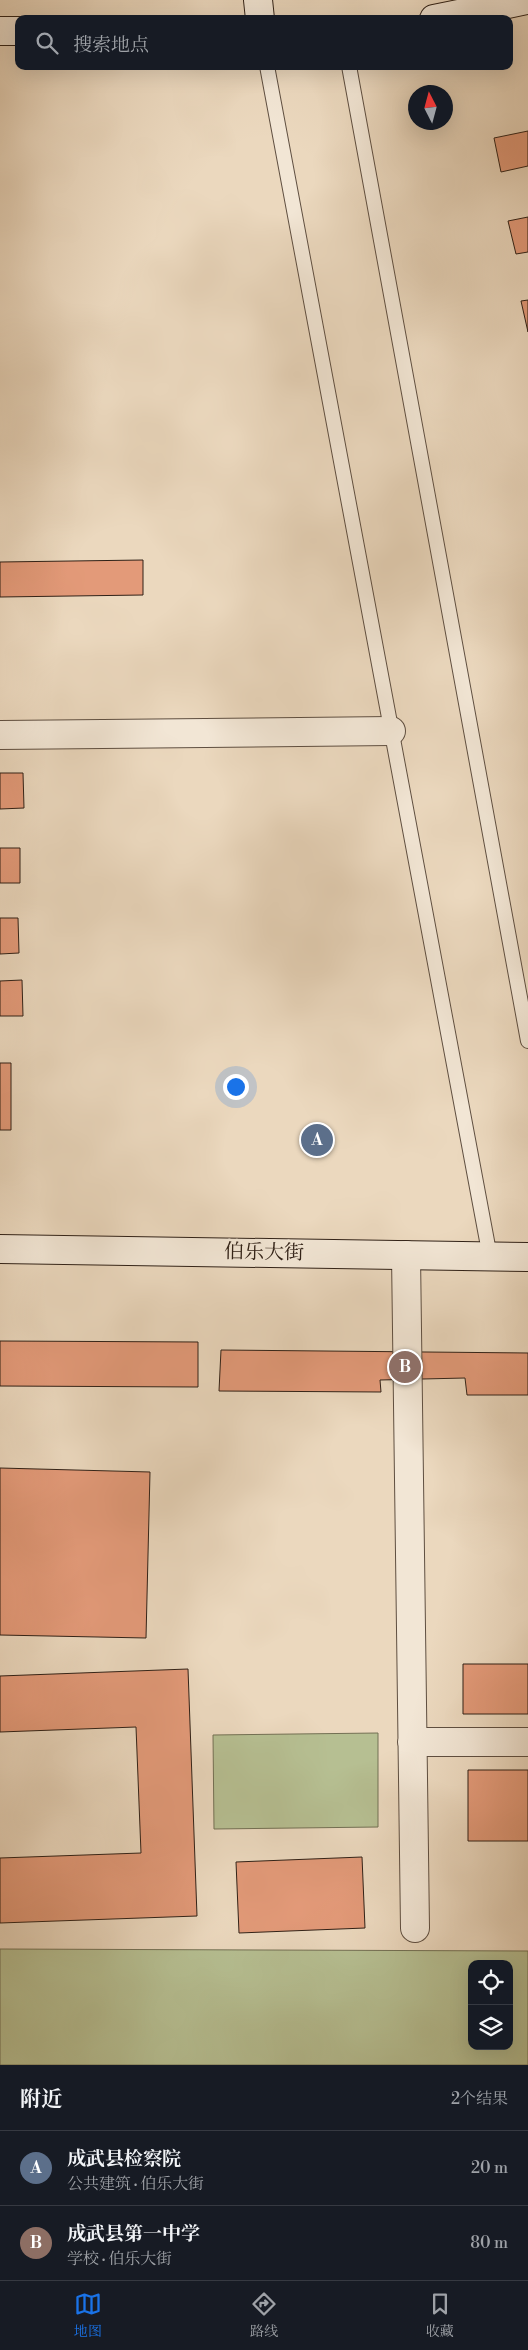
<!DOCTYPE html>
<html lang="zh">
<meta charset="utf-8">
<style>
:root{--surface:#171b24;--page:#242831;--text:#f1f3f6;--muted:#9ea1a6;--line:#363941;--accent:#1a73e8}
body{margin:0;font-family:"Libre Bodoni","Noto Serif SC",serif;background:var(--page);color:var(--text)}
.controls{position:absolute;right:15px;bottom:15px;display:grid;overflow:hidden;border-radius:10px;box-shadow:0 5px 20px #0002}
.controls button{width:45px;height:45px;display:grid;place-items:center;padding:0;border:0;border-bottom:1px solid var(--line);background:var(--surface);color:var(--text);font:25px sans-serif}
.compass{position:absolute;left:408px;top:85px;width:45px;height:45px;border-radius:50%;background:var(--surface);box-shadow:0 5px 20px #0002;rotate:354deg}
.you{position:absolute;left:235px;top:1086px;width:18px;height:18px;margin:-12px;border:4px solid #fff;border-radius:50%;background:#1a73e8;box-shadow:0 0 0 8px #1a73e833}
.badge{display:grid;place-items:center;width:32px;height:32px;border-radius:50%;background:var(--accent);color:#fff;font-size:16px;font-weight:700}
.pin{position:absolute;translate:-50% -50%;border:2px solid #fff;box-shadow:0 1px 5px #0006}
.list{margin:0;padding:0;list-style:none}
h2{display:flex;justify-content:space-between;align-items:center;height:65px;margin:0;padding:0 20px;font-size:21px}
h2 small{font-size:16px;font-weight:400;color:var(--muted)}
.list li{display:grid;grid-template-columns:32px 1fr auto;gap:15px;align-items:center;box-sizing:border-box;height:75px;padding:0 20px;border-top:1px solid var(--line)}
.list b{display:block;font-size:19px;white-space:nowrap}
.list p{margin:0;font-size:16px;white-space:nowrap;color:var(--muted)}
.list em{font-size:16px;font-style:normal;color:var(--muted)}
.icon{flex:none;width:28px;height:28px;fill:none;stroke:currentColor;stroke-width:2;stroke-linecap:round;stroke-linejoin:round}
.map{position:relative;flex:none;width:528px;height:2065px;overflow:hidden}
.search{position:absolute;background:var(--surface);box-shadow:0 5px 20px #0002;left:15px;right:15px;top:15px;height:55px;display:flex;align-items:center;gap:12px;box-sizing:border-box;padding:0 18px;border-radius:10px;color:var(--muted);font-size:19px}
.sheet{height:215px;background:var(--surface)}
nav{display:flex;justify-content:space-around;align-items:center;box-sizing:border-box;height:70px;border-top:1px solid var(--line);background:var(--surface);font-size:14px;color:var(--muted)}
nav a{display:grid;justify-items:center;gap:2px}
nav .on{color:var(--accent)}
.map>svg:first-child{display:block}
.grass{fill:#b6bf92;stroke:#737054;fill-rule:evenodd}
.building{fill:#e39a79;stroke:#302117}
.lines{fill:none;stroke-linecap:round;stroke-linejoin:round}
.lane-casing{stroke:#5f4f41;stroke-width:16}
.street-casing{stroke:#5f4f41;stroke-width:30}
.secondary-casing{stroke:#302117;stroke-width:30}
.lane{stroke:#f2e6d5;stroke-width:14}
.street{stroke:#f2e6d5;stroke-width:28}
.secondary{stroke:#f2e6d5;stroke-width:28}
.labels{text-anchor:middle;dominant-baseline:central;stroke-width:5;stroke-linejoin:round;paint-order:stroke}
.street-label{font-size:20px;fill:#302117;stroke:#f2e6d5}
</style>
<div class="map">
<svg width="528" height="2065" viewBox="0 0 528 2065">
<rect width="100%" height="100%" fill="#ebd8be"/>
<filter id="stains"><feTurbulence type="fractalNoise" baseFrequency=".004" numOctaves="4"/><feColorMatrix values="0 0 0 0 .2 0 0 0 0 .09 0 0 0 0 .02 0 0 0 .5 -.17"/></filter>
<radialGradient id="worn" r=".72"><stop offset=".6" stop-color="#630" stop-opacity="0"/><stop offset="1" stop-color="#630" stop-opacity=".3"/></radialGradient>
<!-- grass -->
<path class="grass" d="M378,1733V1827L214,1829L213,1735Z
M0,1949L528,1951V2065H0ZM472,1964H509V2046H472Z"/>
<!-- building -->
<path class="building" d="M528,131V166L501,172L494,138Z
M528,217V252L516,254L508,221Z
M528,300V332L521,301Z
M143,560V595L0,597V562Z
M0,773H23L24,808L0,809Z
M0,848H20V883H0Z
M0,918H18L19,953L0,954Z
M22,980L23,1016H0V981Z
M0,1063H11V1130H0Z
M0,1341L198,1342V1387L0,1386Z
M221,1350L528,1353V1395H467L465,1378L380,1380L381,1392L219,1391Z
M0,1468L150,1472L146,1638L0,1635Z
M463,1664H528V1714H463Z
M188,1669L197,1916L0,1923V1858L141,1853L136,1727L0,1732V1676Z
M468,1770H528V1841H468Z
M362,1857L365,1928L239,1933L236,1862Z"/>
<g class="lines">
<defs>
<path id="lane" d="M267,66L490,1257
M349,66L528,1041"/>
<path id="street" d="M0,735L391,731
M406,1255L415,1928
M412,1742H528"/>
<path id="secondary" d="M258,0L260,19
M434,19L527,0
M0,31H19
M0,1249L528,1257"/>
</defs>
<!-- lane casing -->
<use href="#lane" class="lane-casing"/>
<!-- street casing -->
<use href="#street" class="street-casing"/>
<!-- secondary casing -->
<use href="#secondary" class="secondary-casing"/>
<!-- lane -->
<use href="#lane" class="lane"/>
<!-- street -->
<use href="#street" class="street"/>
<!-- secondary -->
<use href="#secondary" class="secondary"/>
</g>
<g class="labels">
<!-- street labels -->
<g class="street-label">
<text transform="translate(264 1253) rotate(1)">伯乐大街</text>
</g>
</g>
<rect width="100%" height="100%" filter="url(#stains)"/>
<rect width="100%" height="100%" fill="url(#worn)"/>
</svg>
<div class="controls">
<button><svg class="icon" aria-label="locate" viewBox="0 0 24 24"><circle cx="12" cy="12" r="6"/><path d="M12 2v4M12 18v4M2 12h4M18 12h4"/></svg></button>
<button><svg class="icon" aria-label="layers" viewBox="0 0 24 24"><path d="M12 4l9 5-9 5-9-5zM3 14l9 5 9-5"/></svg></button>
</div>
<svg class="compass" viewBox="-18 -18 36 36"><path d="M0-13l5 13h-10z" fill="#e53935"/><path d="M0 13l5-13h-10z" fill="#9ea1a6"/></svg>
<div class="you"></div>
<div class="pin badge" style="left:317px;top:1140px;background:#5c6f8a">A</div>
<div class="pin badge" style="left:405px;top:1367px;background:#8d6e63">B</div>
<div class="search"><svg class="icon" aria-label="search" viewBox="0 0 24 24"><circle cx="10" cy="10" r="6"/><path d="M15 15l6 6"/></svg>搜索地点</div>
</div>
<section class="sheet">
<h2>附近<small>2个结果</small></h2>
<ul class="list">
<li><span class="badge" style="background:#5c6f8a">A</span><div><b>成武县检察院</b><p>公共建筑 · 伯乐大街</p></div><em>20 m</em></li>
<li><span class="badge" style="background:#8d6e63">B</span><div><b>成武县第一中学</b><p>学校 · 伯乐大街</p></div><em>80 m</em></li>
</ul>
</section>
<nav>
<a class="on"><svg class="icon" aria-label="map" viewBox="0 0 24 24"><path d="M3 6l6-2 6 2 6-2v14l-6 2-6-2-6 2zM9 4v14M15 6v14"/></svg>地图</a>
<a><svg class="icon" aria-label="directions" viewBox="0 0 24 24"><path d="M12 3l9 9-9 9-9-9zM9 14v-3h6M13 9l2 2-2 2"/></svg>路线</a>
<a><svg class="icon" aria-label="saved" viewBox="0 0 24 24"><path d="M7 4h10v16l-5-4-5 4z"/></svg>收藏</a>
</nav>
